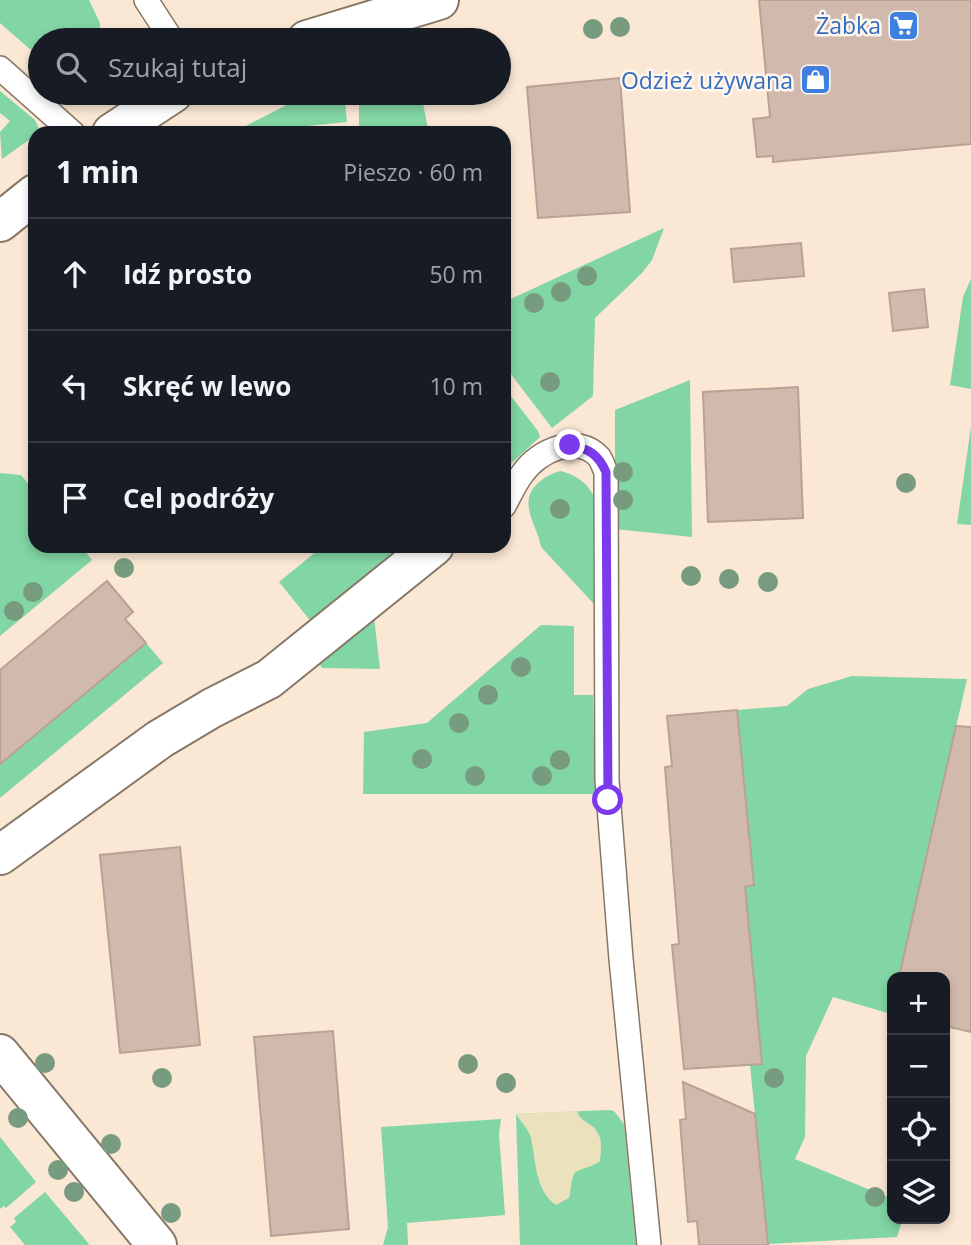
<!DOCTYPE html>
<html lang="pl">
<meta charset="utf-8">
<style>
:root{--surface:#171b24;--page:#20242c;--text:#f1f3f6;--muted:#9ea1a6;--line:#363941}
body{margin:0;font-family:"Open Sans",sans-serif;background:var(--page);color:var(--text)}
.controls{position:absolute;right:21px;bottom:21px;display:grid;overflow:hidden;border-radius:14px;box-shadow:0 4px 10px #0003}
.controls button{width:63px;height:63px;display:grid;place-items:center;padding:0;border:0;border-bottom:2px solid var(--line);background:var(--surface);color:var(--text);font:35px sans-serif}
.stop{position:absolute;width:21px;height:21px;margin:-16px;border:5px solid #7c3aed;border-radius:50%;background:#fff}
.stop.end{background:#7c3aed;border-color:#fff;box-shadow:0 2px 7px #0008}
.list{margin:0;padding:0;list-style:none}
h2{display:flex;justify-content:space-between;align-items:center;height:91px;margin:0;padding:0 28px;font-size:30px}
h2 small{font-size:23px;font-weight:400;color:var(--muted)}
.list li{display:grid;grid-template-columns:46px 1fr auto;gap:21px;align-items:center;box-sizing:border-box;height:112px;padding:0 28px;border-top:2px solid var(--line)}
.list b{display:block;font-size:26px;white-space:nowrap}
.list em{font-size:23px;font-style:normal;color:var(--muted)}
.icon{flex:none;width:38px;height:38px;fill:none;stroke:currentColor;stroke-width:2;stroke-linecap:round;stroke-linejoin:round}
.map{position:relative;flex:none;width:971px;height:1245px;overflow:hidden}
.search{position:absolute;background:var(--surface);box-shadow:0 4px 10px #0003;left:28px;top:28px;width:483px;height:77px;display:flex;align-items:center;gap:18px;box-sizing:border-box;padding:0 24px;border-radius:38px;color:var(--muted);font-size:26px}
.panel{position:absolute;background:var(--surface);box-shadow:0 4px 10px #0003;left:28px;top:126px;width:483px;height:427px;border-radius:21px}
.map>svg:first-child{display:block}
.green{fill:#82d5a5}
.sand{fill:#ebe1bc}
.building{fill:#d1baad;stroke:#b9a195;stroke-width:2}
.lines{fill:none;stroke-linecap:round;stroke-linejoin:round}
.service-casing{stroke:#877766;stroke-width:26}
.minor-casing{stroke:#877766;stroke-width:42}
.primary-casing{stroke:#877766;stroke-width:42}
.service{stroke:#fff;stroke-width:23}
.minor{stroke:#fff;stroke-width:38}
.primary{stroke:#fff;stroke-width:38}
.tree{fill:#779b7f}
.route{stroke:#7c3aed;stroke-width:9}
.labels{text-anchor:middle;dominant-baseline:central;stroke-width:5;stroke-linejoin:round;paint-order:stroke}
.shop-label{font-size:23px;fill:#366cbe;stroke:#fef7ef;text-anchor:end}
</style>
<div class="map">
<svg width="971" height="1245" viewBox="0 0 971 1245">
<rect width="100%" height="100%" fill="#fae7d4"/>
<!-- green -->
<path class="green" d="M0,0H89L100,23V40H40V58L0,23Z
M0,91L35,120L39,129L29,140L2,159L0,132L10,121L0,113Z
M310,93H344L347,122L267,130V133H232Z
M359,93H421L428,129L423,133H364L359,128Z
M664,228L652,260L642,273L595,318L593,396L552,428L504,365V302Z
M971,279V389L950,385L963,297Z
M690,380L692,537L615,529V410Z
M504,387L538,431L540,437L504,470Z
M971,427V525L957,524Z
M561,471C575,475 587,482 593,495L594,604L541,547C538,526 517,504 537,484C545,477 551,473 561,471Z
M0,473L21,475L35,492V546H81L92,560L0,636Z
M323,546H411L313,624L279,582Z
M374,617L380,669L322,668L319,663Z
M541,625L574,626V695H593L595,794H363L364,732L427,723Z
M146,643L163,663L0,798V764Z
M852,676L967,679L899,977H892L891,1014L833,997L806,1056L805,1137L795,1159L892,1199V1219H906L902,1221L897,1237L768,1244L750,1065L745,887L754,885L737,710L787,706L808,689Z
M609,1110L614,1111L624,1124L636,1245H520L516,1114Z
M501,1119L499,1134L505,1215L407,1223L408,1245H383L388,1227L381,1127Z
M0,1137L36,1182L6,1208L4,1206L0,1209Z
M45,1192L89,1244L88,1245H25L10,1227L16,1222L14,1218Z"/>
<!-- sand -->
<path class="sand" d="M577,1111C580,1119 582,1119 589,1124C603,1132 602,1147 600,1161C593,1167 577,1169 574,1174C571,1181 571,1191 569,1198L556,1205C535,1191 536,1161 531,1138C529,1130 521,1122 516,1114Z"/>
<!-- building -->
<path class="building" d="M759,0H971V144L773,162V156L757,157L753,119L770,117Z
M620,78L630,212L538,218L527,87Z
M801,243L804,276L734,282L731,249Z
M924,289L928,327L893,331L889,293Z
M798,387L803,518L708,522L703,392Z
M107,581L133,612L125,619L146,643L0,764V670Z
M737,710L754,885L745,887L762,1064L684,1069L672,945L679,944L665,767L672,766L667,716Z
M956,726L971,727V1032L945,1026V977H899Z
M180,847L200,1045L120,1053L100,855Z
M333,1031L349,1229L271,1236L254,1037Z
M683,1082L755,1114L768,1245H699L697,1221L688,1222L680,1120L686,1119Z"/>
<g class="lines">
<defs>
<path id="service" d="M146,0L172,40
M0,68L73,133
M504,506C510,495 515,483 523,473C538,451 577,433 599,457C602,461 604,468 606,472L607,780L621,959L649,1245"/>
<path id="minor" d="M0,855L160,739L212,708L269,679L434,546
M0,1054L157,1245"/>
<path id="primary" d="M307,40L439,0
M112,133L173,93
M0,222L35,194"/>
</defs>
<!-- service casing -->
<use href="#service" class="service-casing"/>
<!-- minor casing -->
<use href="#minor" class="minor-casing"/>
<!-- primary casing -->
<use href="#primary" class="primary-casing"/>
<!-- service -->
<use href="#service" class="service"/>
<!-- minor -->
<use href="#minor" class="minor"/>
<!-- primary -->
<use href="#primary" class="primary"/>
</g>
<!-- trees -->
<g class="tree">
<circle cx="620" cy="27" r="10"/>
<circle cx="593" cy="29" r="10"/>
<circle cx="587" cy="276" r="10"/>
<circle cx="561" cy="292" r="10"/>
<circle cx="534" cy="303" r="10"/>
<circle cx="550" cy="382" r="10"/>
<circle cx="623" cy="472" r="10"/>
<circle cx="906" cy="483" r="10"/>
<circle cx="623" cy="500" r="10"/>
<circle cx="560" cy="509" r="10"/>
<circle cx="124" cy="568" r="10"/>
<circle cx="691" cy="576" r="10"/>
<circle cx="729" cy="579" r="10"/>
<circle cx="768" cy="582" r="10"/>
<circle cx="33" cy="592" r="10"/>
<circle cx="14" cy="611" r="10"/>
<circle cx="521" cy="667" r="10"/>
<circle cx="488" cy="695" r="10"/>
<circle cx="459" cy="723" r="10"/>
<circle cx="422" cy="759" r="10"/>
<circle cx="560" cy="760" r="10"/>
<circle cx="475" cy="776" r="10"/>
<circle cx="542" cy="776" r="10"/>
<circle cx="45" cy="1063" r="10"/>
<circle cx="468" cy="1064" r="10"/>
<circle cx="162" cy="1078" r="10"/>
<circle cx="774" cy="1078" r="10"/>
<circle cx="506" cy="1083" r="10"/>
<circle cx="18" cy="1118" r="10"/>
<circle cx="111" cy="1144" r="10"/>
<circle cx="58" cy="1170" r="10"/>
<circle cx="74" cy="1192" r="10"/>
<circle cx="875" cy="1197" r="10"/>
<circle cx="171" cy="1213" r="10"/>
</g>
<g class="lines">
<!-- route -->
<path class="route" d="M570,445C589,449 598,454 606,472L608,800"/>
</g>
<!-- icons -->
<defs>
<symbol id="supermarket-square" viewBox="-11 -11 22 22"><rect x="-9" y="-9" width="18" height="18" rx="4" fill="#3f7fe0" stroke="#fef7ef"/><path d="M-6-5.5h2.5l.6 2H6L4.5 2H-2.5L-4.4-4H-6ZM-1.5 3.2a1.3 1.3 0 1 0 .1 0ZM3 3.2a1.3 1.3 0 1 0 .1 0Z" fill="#fff"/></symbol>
<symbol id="shop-square" viewBox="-11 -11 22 22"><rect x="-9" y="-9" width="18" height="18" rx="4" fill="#3f7fe0" stroke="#fef7ef"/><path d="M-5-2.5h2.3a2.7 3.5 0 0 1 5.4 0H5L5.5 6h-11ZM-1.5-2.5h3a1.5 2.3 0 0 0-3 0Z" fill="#fff"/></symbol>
</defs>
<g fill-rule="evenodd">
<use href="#supermarket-square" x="886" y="8" width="35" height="35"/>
<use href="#shop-square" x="798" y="62" width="35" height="35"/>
</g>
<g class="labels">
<!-- shop labels -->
<g class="shop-label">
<text x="881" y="25">Żabka</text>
<text x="793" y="80">Odzież używana</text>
</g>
</g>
</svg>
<div class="controls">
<button>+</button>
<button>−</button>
<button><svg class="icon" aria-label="locate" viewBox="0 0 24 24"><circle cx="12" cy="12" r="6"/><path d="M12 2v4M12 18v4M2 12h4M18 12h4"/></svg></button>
<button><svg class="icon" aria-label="layers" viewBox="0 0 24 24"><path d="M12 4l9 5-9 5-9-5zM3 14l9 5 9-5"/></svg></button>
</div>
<div class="stop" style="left:608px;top:800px"></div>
<div class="stop end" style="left:570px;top:445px"></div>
<div class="search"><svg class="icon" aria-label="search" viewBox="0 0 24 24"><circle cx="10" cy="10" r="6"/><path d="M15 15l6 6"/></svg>Szukaj tutaj</div>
<section class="panel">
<h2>1 min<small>Pieszo · 60 m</small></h2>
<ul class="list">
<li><svg class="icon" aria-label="ahead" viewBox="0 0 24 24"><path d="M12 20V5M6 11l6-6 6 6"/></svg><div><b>Idź prosto</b></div><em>50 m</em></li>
<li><svg class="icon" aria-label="left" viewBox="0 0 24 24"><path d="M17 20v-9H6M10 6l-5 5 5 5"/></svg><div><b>Skręć w lewo</b></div><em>10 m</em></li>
<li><svg class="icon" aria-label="arrive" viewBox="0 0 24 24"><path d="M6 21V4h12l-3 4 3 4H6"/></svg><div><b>Cel podróży</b></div></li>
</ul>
</section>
</div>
